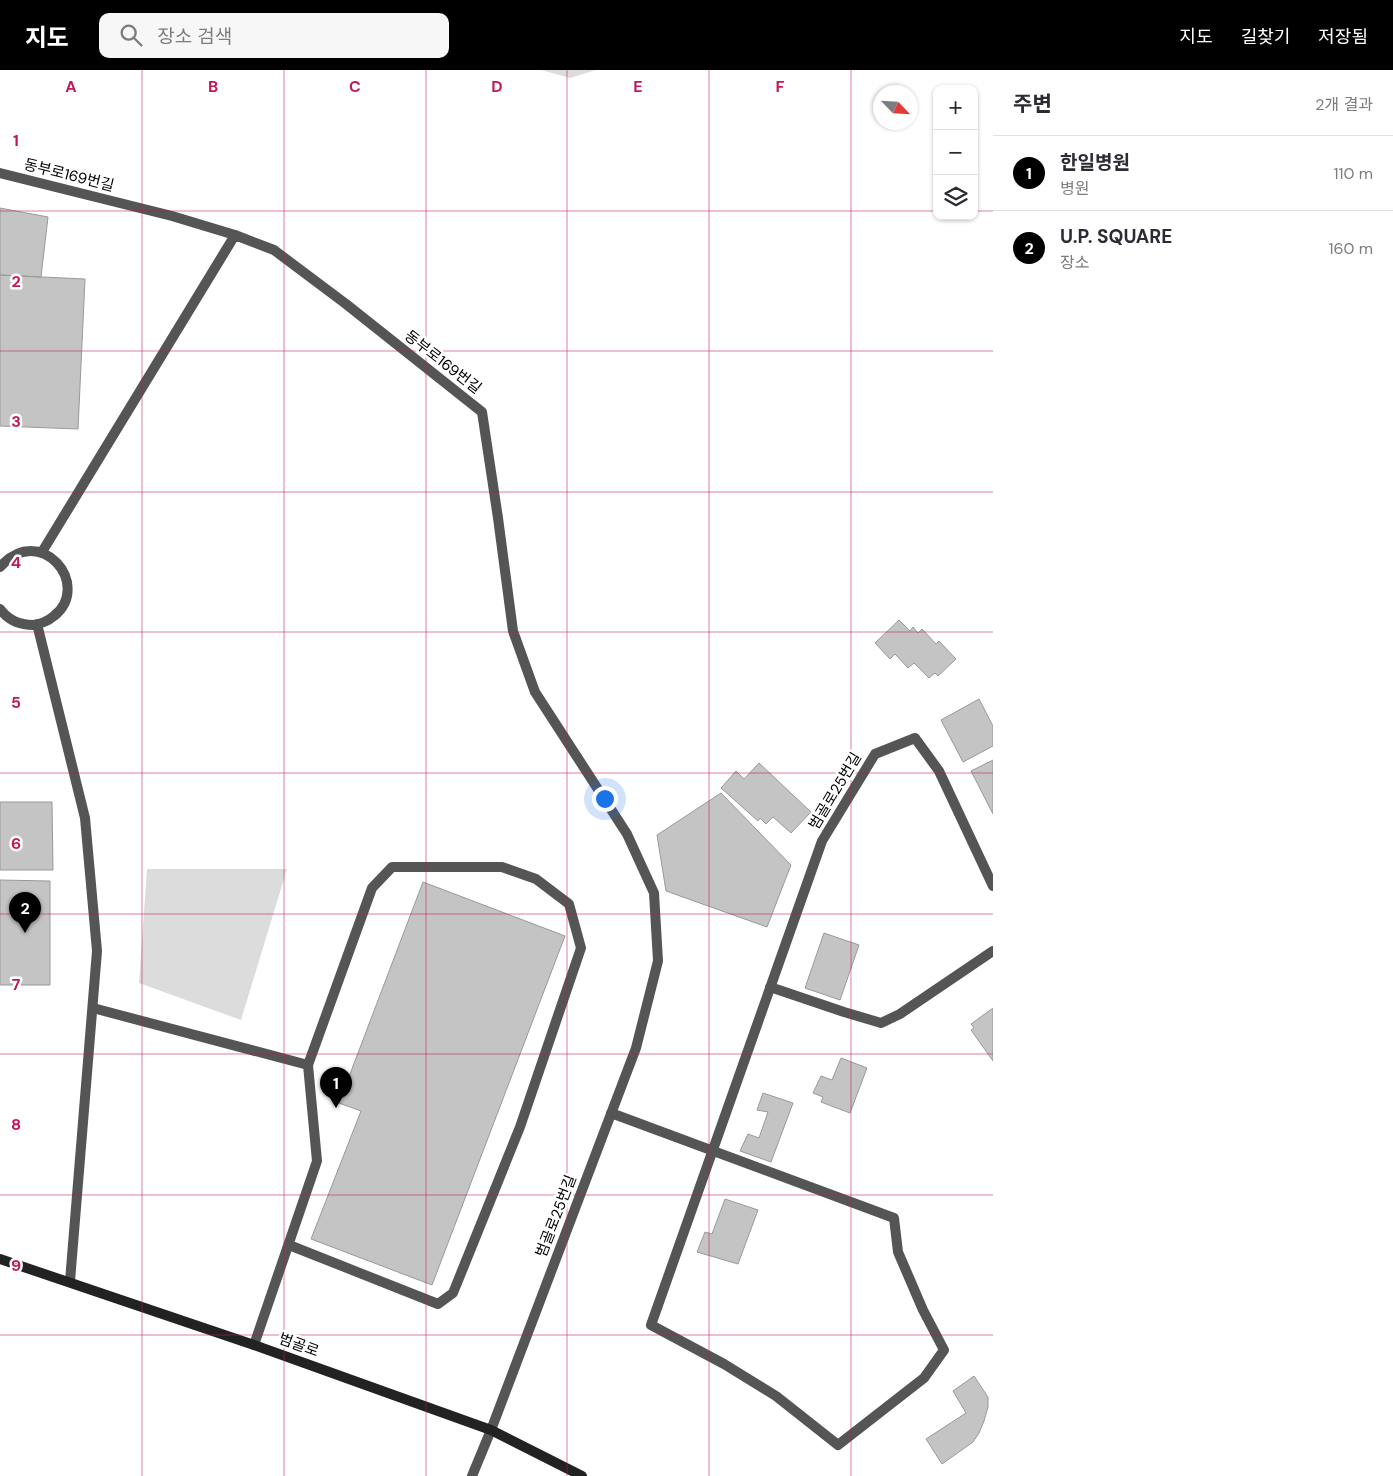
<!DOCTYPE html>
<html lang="ko">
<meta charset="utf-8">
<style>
:root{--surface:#fff;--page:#f7f7f7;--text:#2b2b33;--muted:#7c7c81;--line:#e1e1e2;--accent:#000}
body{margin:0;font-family:"DM Sans","Noto Sans KR",sans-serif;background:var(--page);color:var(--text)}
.controls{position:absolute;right:15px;top:15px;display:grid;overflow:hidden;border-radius:10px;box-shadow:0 1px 4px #0004}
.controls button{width:45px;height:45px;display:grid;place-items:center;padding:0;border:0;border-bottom:1px solid var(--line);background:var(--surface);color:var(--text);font:25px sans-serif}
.compass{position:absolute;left:873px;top:15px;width:45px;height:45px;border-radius:50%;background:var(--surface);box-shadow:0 1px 4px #0004;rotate:115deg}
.you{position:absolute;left:604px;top:728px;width:18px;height:18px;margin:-12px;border:4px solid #fff;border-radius:50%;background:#1a73e8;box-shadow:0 0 0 8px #1a73e833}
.badge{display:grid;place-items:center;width:32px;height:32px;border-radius:50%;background:var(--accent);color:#fff;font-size:16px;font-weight:700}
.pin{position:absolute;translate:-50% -41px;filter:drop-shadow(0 1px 2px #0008)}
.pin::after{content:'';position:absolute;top:26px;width:18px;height:15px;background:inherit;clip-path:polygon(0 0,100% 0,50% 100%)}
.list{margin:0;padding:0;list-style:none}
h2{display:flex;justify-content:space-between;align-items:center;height:65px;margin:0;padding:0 20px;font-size:21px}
h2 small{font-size:16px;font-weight:400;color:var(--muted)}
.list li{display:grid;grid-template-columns:32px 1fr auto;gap:15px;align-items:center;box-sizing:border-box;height:75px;padding:0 20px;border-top:1px solid var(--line)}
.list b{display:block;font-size:19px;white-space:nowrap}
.list p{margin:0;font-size:16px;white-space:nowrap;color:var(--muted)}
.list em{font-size:16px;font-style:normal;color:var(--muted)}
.icon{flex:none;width:28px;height:28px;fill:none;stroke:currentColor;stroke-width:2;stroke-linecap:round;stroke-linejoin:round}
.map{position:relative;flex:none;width:993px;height:1406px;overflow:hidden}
header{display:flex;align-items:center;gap:30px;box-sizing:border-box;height:70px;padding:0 25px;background:var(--accent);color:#fff}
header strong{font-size:24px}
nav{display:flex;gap:28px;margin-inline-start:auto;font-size:18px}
.search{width:350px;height:45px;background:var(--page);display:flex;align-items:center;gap:12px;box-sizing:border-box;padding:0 18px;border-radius:10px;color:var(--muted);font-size:19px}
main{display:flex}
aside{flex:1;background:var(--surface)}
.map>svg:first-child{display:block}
.green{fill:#dcdcdc}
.building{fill:#c4c4c4;stroke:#999}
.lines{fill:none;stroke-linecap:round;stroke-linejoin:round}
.lane{stroke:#555;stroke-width:10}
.street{stroke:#555;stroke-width:10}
.secondary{stroke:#222;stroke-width:10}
.grid{fill:none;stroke:#c2185b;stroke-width:1;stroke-opacity:0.55}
.labels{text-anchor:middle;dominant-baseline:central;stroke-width:5;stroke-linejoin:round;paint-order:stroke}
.street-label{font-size:15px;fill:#000;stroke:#fff}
.grid-label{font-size:16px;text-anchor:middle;font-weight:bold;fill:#c2185b;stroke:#fff;stroke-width:5;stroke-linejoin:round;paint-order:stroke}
</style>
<header>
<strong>지도</strong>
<div class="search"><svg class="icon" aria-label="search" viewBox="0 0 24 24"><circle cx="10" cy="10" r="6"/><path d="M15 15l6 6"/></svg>장소 검색</div>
<nav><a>지도</a><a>길찾기</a><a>저장됨</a></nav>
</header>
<main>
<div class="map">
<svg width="993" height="1406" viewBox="0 0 993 1406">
<rect width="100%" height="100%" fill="#fff"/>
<!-- green -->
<path class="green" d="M541,0H596L570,8Z
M147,799H287L241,950L139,913Z"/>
<!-- building -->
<path class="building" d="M0,138L48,147L41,207L0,205Z
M0,205L85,209L78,359L0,356Z
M899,550L910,561L913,557L918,563L922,559L936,574L939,571L956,589L938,606L935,603L929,608L914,593L908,598L895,584L890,589L875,573Z
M979,629L993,656V676L963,692L941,650Z
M993,690V744L971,701Z
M759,693L811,742L791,763L773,747L766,754L760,748L758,751L721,718L736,701L744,709Z
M721,723L791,795L767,857L666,821L657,765Z
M0,732H52L53,800H0Z
M0,810L50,811V915H0Z
M423,812L565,866L432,1215L311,1169L361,1041L339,1033Z
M824,863L859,875L840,930L805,918Z
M993,938V991L971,960L974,958L971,954Z
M841,988L867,998L850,1043L821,1032L823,1027L813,1023L821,1006L832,1010Z
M763,1023L793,1033L771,1092L740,1081L748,1064L759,1068L768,1042L757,1040Z
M725,1129L758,1140L738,1194L697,1182L705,1162L712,1164Z
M974,1306L988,1327V1337L984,1351L979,1363L973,1372L942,1394L926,1369L966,1343L953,1321Z"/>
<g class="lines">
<!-- lane -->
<path class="lane" d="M93,938L308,995L317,1091L254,1275
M289,1175L438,1234L453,1223L520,1057L581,878L569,834L536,809L502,797H392L372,818L308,995"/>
<!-- street -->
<path class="street" d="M0,103L172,146L235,165L274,180L346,234L482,342L498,448L513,561L535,622L627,764L654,823L658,891L636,978L491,1360L472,1406
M42,482L235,165
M0,497C40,451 93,515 54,546C48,551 41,554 33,555C19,555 8,550 0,539
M37,554L85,748L97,881L70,1211
M770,917L844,942L881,953L900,944L993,881
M611,1043L894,1148L898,1182L923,1240L944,1280L924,1308L838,1375L776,1326L724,1294L651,1255L822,771L875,684L915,668L939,701L993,816"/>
<!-- secondary -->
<path class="secondary" d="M0,1189L254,1275L491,1360L582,1406"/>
</g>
<!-- grid -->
<path class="grid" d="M142,0V1406M284,0V1406M426,0V1406M567,0V1406M709,0V1406M851,0V1406M0,141H937M974,141H993M0,281H993M0,422H993M0,562H993M0,703H993M0,844H993M0,984H993M0,1125H993M0,1265H993"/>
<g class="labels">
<!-- street labels -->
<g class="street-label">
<text transform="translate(69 105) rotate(14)">동부로169번길</text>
<text transform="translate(443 292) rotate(38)">동부로169번길</text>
<text transform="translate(835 721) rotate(-59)">범골로25번길</text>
<text transform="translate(556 1146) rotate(-69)">범골로25번길</text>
<text transform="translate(299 1275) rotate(20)">범골로</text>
</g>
</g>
<g class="grid-label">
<text x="71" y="22">A</text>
<text x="213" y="22">B</text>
<text x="355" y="22">C</text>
<text x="497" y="22">D</text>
<text x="638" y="22">E</text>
<text x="780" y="22">F</text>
<text x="16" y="76">1</text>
<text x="16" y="217">2</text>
<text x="16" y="357">3</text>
<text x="16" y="498">4</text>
<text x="16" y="638">5</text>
<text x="16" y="779">6</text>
<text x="16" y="920">7</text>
<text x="16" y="1060">8</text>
<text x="16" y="1201">9</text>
</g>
</svg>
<div class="controls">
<button>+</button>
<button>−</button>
<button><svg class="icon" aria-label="layers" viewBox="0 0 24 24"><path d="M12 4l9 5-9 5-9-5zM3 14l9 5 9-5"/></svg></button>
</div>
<svg class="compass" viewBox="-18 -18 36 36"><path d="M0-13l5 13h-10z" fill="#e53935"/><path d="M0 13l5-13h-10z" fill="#7c7c81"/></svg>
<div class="you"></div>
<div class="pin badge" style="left:336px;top:1038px">1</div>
<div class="pin badge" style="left:25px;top:863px">2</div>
</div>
<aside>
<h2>주변<small>2개 결과</small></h2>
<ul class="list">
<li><span class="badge">1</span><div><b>한일병원</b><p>병원</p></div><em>110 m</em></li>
<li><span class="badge">2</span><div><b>U.P. SQUARE</b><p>장소</p></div><em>160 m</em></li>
</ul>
</aside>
</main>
